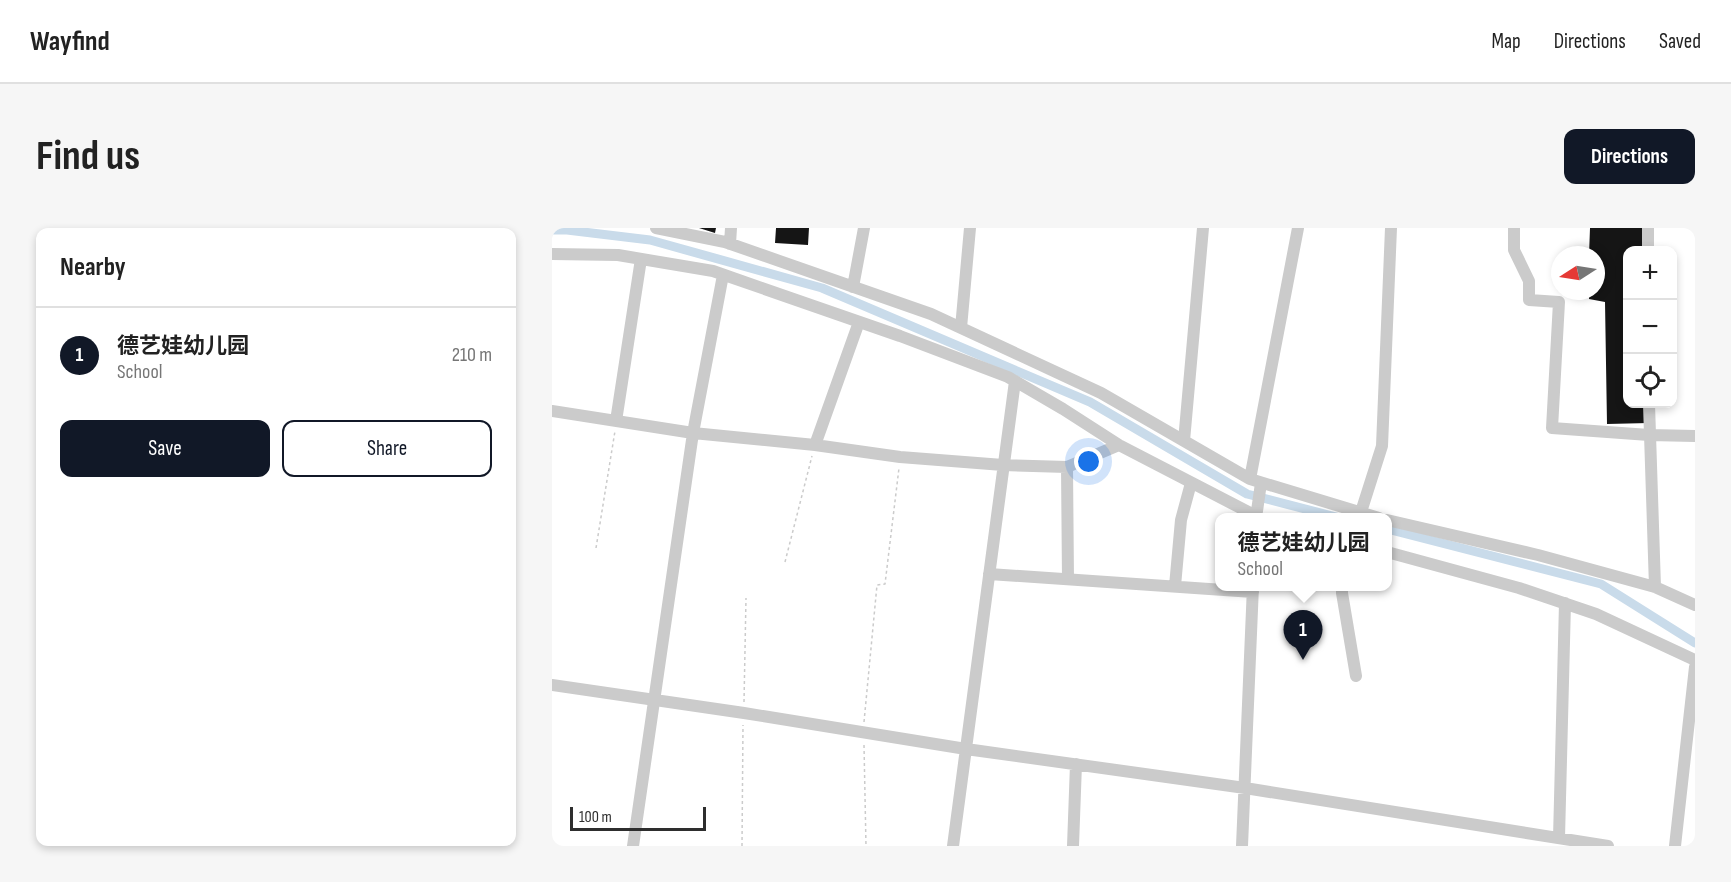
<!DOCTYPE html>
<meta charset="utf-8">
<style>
:root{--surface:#fff;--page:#f6f6f6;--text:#222;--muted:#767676;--line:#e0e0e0;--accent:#111827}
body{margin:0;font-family:"Sofia Sans Condensed","Noto Sans SC",sans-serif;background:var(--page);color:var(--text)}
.controls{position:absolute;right:18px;top:18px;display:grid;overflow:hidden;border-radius:12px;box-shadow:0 3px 9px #0003}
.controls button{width:54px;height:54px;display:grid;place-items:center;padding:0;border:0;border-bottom:2px solid var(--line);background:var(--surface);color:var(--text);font:30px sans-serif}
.compass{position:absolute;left:999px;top:18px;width:54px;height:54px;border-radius:50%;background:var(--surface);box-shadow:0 3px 9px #0003;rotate:258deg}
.scale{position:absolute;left:18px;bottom:15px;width:136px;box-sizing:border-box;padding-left:6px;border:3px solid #2e2e2e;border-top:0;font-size:16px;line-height:21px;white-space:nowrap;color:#2e2e2e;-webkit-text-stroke:4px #fff;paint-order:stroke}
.you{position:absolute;left:537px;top:234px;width:21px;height:21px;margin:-15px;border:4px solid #fff;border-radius:50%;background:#1a73e8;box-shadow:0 0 0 9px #1a73e833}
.badge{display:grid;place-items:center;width:39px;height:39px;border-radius:50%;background:var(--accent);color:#fff;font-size:20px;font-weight:700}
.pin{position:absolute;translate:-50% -50px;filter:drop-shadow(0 2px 3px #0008)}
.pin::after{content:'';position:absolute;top:32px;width:21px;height:18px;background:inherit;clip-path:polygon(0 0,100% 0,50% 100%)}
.popup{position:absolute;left:663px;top:285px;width:177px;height:78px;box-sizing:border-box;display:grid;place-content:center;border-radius:12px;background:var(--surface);filter:drop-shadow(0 2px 4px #0005);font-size:20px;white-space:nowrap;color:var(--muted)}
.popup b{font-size:22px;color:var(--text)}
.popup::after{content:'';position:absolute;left:50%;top:100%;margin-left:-12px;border:12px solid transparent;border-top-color:var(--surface)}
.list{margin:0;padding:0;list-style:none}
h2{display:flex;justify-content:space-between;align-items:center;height:78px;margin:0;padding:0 24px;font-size:26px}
h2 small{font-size:20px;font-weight:400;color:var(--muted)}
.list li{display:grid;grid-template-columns:39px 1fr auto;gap:18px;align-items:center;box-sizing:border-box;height:96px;padding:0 24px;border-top:2px solid var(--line)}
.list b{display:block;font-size:22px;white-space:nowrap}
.list p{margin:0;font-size:20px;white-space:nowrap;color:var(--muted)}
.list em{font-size:20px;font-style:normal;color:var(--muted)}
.actions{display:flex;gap:12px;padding:18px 24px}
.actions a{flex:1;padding:14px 0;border:2px solid var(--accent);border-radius:12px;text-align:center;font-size:21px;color:var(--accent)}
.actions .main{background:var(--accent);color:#fff}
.icon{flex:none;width:33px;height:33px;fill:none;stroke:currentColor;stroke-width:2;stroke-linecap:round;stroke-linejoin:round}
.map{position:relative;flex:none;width:1143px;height:618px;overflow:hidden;border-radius:12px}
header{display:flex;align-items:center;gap:36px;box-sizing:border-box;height:84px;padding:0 30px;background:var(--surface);border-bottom:2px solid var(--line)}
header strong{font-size:28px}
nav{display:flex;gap:33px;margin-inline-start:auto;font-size:21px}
.intro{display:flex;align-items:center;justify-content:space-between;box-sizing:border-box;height:144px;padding:0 36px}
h1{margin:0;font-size:42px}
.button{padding:15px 27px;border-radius:12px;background:var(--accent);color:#fff;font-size:21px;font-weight:700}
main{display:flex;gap:36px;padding:0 36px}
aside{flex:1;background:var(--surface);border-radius:12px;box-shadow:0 3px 9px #0003}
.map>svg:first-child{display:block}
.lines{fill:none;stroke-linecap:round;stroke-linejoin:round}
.canal{stroke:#c9dbea;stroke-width:9}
.building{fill:#151515}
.path{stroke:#cbcbcb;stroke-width:1.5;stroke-dasharray:3 3;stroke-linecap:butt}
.minor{stroke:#cbcbcb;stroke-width:12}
</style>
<header>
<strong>Wayfind</strong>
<nav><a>Map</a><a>Directions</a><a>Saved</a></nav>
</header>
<div class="intro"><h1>Find us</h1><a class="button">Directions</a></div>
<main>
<aside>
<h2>Nearby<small></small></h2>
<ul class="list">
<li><span class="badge">1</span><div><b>德艺娃幼儿园</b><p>School</p></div><em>210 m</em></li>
</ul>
<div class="actions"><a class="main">Save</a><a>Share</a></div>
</aside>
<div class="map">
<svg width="1143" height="618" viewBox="0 0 1143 618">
<rect width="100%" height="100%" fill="#fff"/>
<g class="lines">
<!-- canal -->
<path class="canal" d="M0,2H15L98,12L270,60L538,174L695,266L788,290
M835,301L1049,356L1143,415"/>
</g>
<!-- building -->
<path class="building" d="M147,0H164L163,5Z
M224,0H257L256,17L223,15Z
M1038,0H1096V22H1076V176H1097V195L1055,196L1053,74L1037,71V63H1044V27H1037Z"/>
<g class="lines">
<!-- path -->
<path class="path" d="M44,320L63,203
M233,334L260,228
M192,474L194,370
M312,494L325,357L333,356L347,240
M312,517L314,618
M190,618L191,497"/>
<!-- minor -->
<path class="minor" d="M104,0L173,14L379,86L549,165L698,251L827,290
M962,0V22L977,53V72L1007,74L1000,200L1097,207L1143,208
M1096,0V22
M178,16L179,0
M0,26L66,27L161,43L348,108L456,149L511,181L567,217L708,290
M301,59L312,0
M409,100L418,0
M1097,176L1103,359
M0,183L141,205L263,217L348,229L451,237L515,239L567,217
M64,193L89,31
M632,213L651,0
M263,217L307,94
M515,239L516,351
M698,251L746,0
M809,284L830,218L839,0
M704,290L709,255
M835,292L986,327L1103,359L1143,377
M835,324L967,360L1044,386L1143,432
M437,346L701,364
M623,358L629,292L639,255
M790,358V365L804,448
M0,457L192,485L414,521L693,560L1056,618
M1007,610L1013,375
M81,618L141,205L171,47
M401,618L463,153
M521,618L524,536
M690,618L701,358
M1123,618L1143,439"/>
</g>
</svg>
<div class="controls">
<button>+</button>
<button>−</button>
<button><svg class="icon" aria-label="locate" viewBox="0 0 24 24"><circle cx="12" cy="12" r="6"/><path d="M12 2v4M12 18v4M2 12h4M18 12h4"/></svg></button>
</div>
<svg class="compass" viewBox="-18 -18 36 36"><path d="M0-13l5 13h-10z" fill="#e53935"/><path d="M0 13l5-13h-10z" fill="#767676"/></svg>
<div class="scale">100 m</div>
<div class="you"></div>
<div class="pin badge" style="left:751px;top:432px">1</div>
<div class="popup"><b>德艺娃幼儿园</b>School</div>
</div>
</main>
